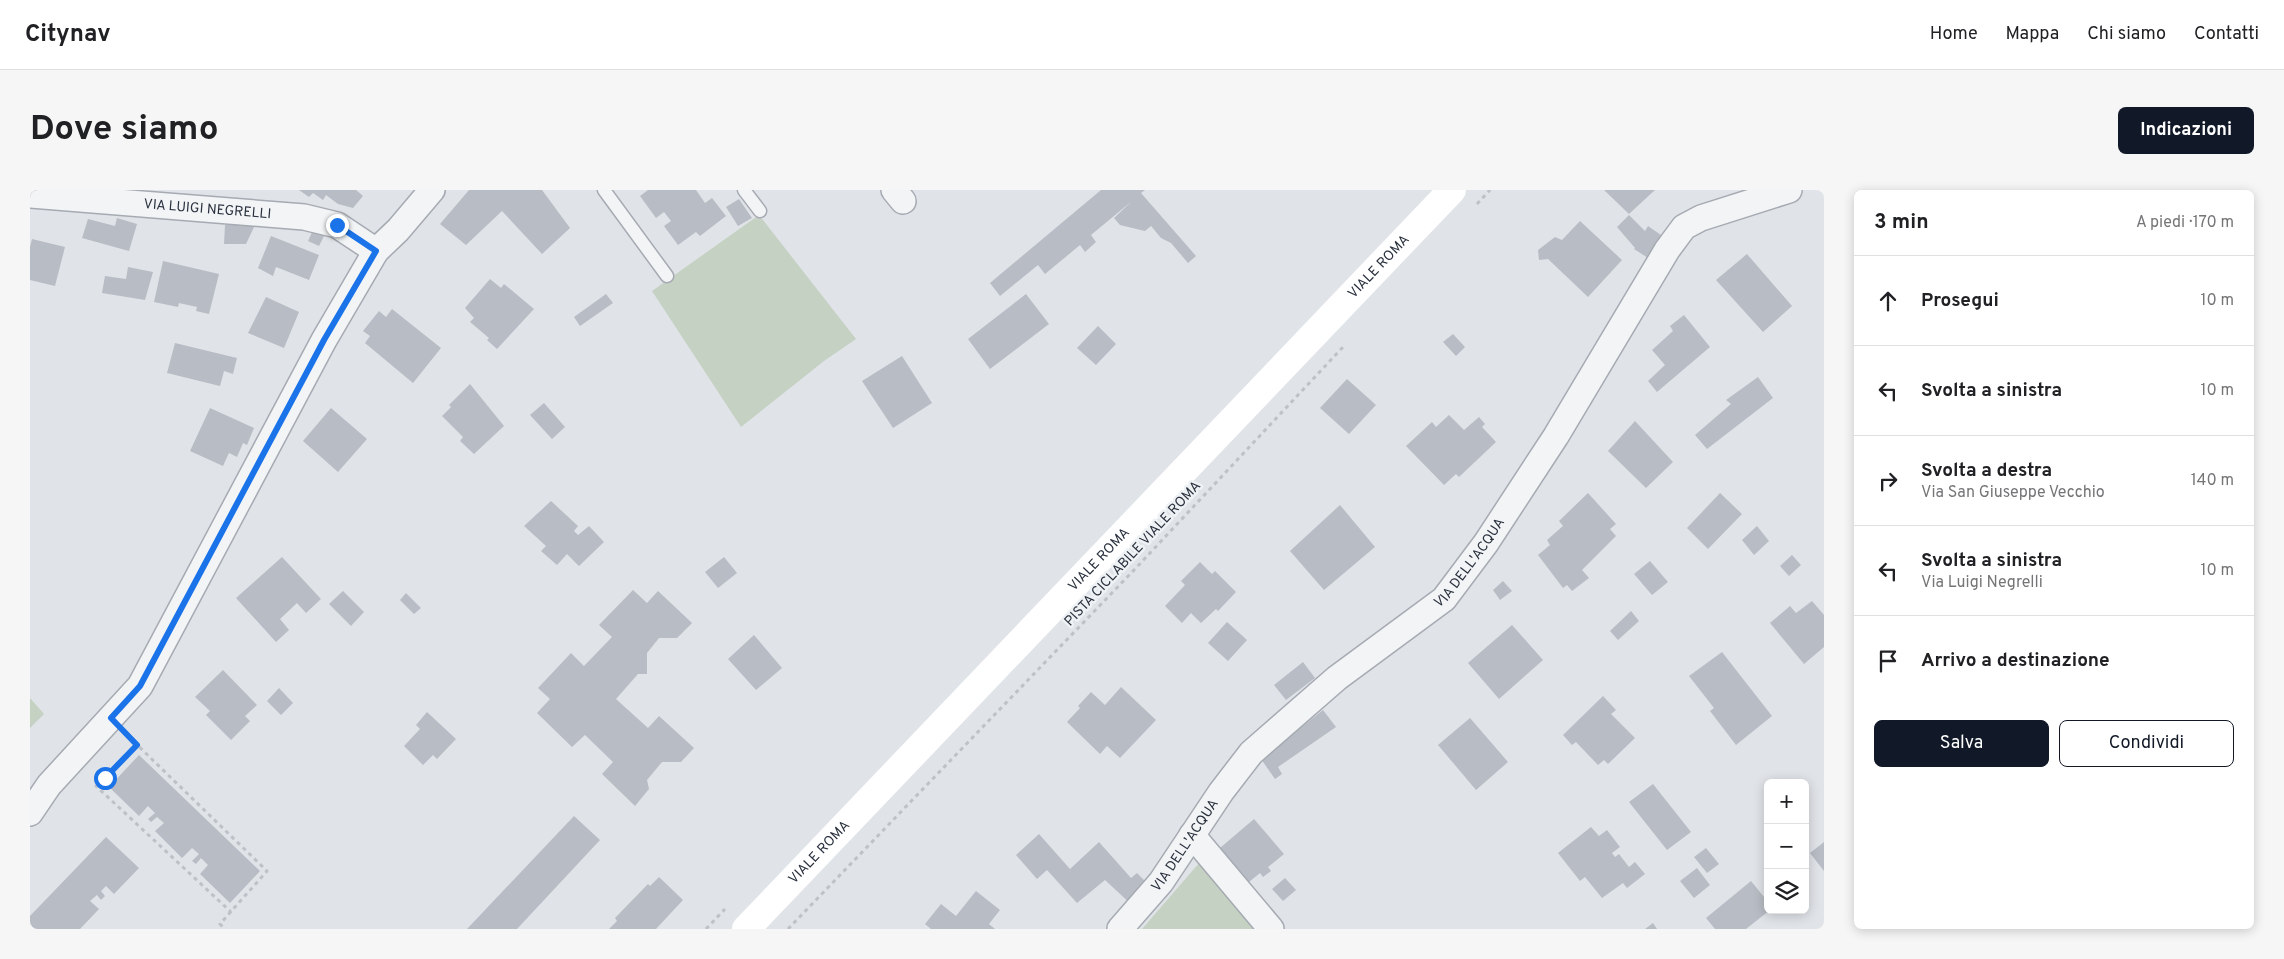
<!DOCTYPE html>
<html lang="it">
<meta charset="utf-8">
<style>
:root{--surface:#fff;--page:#f6f6f6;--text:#202124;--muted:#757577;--line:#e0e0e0;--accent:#111827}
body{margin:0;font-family:Overpass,sans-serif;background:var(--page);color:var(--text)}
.controls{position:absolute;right:15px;bottom:15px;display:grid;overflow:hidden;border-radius:8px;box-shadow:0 2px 12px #0003}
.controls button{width:45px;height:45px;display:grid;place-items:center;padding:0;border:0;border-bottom:1px solid var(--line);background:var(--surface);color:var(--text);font:25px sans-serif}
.stop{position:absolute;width:15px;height:15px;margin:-11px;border:4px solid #1a73e8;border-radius:50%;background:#fff}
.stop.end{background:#1a73e8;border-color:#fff;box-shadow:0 1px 5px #0008}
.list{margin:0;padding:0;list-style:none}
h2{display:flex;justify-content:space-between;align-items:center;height:65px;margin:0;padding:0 20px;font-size:21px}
h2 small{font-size:16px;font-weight:400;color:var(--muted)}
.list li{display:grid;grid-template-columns:32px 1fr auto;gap:15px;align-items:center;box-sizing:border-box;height:90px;padding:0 20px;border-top:1px solid var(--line)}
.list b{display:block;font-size:19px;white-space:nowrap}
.list p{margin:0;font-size:16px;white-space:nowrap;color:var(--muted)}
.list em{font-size:16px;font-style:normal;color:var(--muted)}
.actions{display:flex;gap:10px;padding:15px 20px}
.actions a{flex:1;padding:11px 0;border:1px solid var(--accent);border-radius:8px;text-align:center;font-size:18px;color:var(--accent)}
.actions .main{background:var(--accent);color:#fff}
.icon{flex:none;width:28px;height:28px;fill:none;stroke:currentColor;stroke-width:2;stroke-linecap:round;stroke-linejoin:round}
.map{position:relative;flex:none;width:1794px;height:739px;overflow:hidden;border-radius:8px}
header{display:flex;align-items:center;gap:30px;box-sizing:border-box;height:70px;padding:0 25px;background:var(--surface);border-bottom:1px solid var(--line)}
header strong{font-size:24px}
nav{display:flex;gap:28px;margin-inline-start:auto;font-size:18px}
.intro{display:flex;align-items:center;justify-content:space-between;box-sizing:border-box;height:120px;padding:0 30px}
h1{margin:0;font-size:35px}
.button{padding:12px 22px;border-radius:8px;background:var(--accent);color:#fff;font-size:18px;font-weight:700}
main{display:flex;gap:30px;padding:0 30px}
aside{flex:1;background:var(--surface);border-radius:8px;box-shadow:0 2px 12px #0003}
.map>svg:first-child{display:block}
.green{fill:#c5d1c2}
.building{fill:#b8bcc4}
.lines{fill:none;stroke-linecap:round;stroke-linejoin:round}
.service-casing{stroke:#a6aab2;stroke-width:15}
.minor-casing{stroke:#a6aab2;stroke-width:28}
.path{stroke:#bec1c6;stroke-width:3;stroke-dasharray:4 4;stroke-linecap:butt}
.service{stroke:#f2f4f6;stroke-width:12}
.minor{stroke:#f2f4f6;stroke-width:25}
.secondary{stroke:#fff;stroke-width:28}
.route{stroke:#1a73e8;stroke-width:6}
.labels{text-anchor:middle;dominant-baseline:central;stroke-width:5;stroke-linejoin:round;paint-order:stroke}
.street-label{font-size:14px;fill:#2a313e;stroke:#eff2f5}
</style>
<header>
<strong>Citynav</strong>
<nav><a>Home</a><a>Mappa</a><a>Chi siamo</a><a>Contatti</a></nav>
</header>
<div class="intro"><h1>Dove siamo</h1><a class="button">Indicazioni</a></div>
<main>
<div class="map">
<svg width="1794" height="739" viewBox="0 0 1794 739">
<rect width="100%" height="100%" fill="#e0e3e8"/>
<!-- green -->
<path class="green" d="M729,25L826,149L794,171L711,237L622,101Z
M0,508L14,524L0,538Z
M1170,672L1227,739H1112Z"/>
<!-- building -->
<path class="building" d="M269,0H326L333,6L323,18L308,14L296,5L293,10L283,3L279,7Z
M439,0H512L540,38L512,64L472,21L436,55L410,34Z
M618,0H666L675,13L682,8L696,26L670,46L666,42L648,55L634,36L641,31L634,22L626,28L610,6Z
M1071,0H1115L1111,3L1166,66L1158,73L1141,53L1131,48L1121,36L1115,41L1090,35L1084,28L1102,11L1061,45L1066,52L1055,62L1050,55L1015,84L1008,75L970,106L960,93Z
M1574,0H1625L1599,24Z
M709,9L722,28L708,36L696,17Z
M1599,25L1615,41L1618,36L1631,45L1618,68L1604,59L1605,58L1587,37Z
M87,28L107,34L99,61L52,48L58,29L85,36Z
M1550,31L1592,70L1558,107L1518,69L1509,70L1508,60L1525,47L1532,50Z
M195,35H225L216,54H194Z
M283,40L295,44L289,56L278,51Z
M241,46L289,65L279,90L246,77L243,86L228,78Z
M2,49L35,57L25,96L0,90V57Z
M1717,64L1762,116L1733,142L1686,90Z
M133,71L189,84L179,124L166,121L167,117L149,113L148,117L124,112Z
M98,77L123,82L115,110L72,103L75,86L96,89Z
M460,89L471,98L474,94L504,119L467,159L457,150L459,148L440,132L444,128L435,118Z
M576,104L583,113L550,136L544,127Z
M996,104L1019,134L960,179L938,149Z
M236,107L269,122L254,158L218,143Z
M362,119L411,158L383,193L335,153L340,146L333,141L349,121L356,127Z
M1654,125L1680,157L1627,202L1618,191L1635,175L1622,160L1643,141L1640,136Z
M1068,136L1086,154L1066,175L1047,158Z
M1423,144L1435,157L1426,166L1413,152Z
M145,153L207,168L203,184L194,181L190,196L137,183Z
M872,166L902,213L863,238L832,191Z
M1728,187L1743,208L1677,259L1665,245L1701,214L1696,210Z
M1317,189L1346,215L1319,244L1290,218Z
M440,194L474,236L444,264L430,251L433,247L412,226L421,217L419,215Z
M514,213L535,237L522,249L500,225Z
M180,218L224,238L217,255L213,253L207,267L199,263L193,276L160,261Z
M301,218L337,249L308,282L273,251Z
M1419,225L1434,240L1449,227L1455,234L1452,237L1466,252L1429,287L1426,284L1414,295L1376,256L1402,232L1406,237Z
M1605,231L1643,272L1616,298L1578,261Z
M1558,303L1586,334L1580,339L1586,346L1552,380L1559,388L1542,401L1537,395L1533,398L1508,365L1520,355L1517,350L1533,336L1529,331Z
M1690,303L1712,324L1678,359L1657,338Z
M521,311L548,336L544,341L548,345L559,336L574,352L549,376L537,364L527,375L511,361L516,356L494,336Z
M1310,315L1345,357L1294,400L1260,361Z
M1727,336L1739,351L1724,365L1712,350Z
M1762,365L1771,375L1759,386L1750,376Z
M252,367L291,409L276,423L267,413L250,429L259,440L246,452L206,408Z
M694,367L707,383L688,398L675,382Z
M1620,371L1638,392L1622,405L1604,384Z
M1170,372L1182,384L1185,381L1206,402L1188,421L1186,419L1171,433L1161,423L1152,433L1135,416L1155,395L1151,391Z
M1473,391L1482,401L1470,410L1463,400Z
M603,400L617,413L628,401L662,433L647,448H629L617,463V484H608L586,509L618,538L629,526L664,558L651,572H632L617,590L619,599L605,616L572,584L583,572L555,545L542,557L507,523L520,509L508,498L541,463L554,476L582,447L569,435Z
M313,401L334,422L321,436L299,414Z
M376,403L391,418L384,424L370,410Z
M1782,411L1794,425V457L1774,474L1740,433L1760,416L1766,423Z
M1601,421L1609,431L1588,450L1580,441Z
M1197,432L1217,450L1198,471L1178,453Z
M1482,435L1513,470L1469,509L1438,473Z
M724,445L752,478L726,500L698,469Z
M1692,462L1742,526L1706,555L1680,521L1684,518L1659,486Z
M1273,472L1285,488L1256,510L1244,495Z
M193,480L227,515L215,526L220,531L201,550L176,525L180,521L165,507Z
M1091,497L1126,530L1090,568L1077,556L1070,564L1037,532L1050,518L1048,516L1061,502L1075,515Z
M249,498L263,513L251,525L237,511Z
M1573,506L1586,520L1581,524L1605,548L1578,574L1574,570L1568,575L1546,552L1542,555L1533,545Z
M1293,520L1306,537L1248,577L1252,584L1245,589L1231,569Z
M397,522L426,549L407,569L403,565L393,575L374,556L390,539L386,535Z
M1440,528L1478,572L1446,600L1408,555Z
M109,565L230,681L200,713L170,684L178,675L171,668L166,674L162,671L169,664L162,658L152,668L125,641L134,633L127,627L121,632L118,629L125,623L118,616L109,626L79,597Z
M1623,594L1661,642L1637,660L1599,612Z
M544,626L570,650L487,739H437Z
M1224,629L1254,664L1238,677L1241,681L1233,687L1230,683L1219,692L1190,658Z
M1561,637L1569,646L1577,640L1590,657L1582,663L1585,667L1589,664L1599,677L1605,672L1615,684L1597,698L1593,693L1572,708L1555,687L1550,691L1528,663Z
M1009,644L1040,679L1069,652L1101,688L1107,683L1120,696L1103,716L1075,690L1047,713L1017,680L1007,689L986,665Z
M76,647L109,678L84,704L76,696L71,701L75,706L71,710L67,705L60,711L69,719L50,739H0V726Z
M1794,652V681L1780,663Z
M1676,658L1689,674L1677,683L1664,667Z
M1667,678L1680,695L1664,708L1650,691Z
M629,687L653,710L626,739H579L587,731L585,728L618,694L620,696Z
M1255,688L1266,700L1253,711L1242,699Z
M1721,691L1738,712V720H1740L1716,739H1685L1676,728Z
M946,701L970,720L959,734L965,739H901L895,734L911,714L926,726Z
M1623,733L1627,739H1615Z"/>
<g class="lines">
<defs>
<path id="service" d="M574,0L637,86
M714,0L730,21"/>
<g id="minor">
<path d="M864,0L873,11"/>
<path id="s1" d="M0,5L274,27L307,35L346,61"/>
<path d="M0,623L19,595L110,496L294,150L346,61L368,40L402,0"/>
<path d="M1162,645L1241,739"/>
<path id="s2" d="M1090,739L1131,692L1191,602L1221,563L1307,488L1414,409L1456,353L1526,246L1637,60L1654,37L1671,28L1759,0"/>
</g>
</defs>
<!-- service casing -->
<use href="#service" class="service-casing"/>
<!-- minor casing -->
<use href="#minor" class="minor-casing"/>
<!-- path -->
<path class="path" d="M1447,14L1460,0
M98,546L237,681L190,734L195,739
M107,555L66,596L201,722
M676,739L695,719
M758,739L1105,379L1313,157"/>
<!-- service -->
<use href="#service" class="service"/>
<!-- minor -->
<use href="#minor" class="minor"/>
<!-- secondary -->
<path class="secondary" id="s3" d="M716,739L1422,0"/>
</g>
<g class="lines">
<!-- route -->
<path class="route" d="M75,588L107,555L81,528L110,496L294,150L346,61L307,35"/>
</g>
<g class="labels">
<!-- street labels -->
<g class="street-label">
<text stroke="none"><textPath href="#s1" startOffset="178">VIA LUIGI NEGRELLI</textPath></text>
<text stroke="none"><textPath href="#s3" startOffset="916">VIALE ROMA</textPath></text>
<text transform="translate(1103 364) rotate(-47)">PISTA CICLABILE VIALE ROMA</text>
<text stroke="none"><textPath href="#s3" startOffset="511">VIALE ROMA</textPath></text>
<text stroke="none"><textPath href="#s2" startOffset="511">VIA DELL'ACQUA</textPath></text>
<text stroke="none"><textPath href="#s2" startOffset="106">VIA DELL'ACQUA</textPath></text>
<text stroke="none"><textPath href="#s3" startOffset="106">VIALE ROMA</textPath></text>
</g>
</g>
</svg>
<div class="controls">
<button>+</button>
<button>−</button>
<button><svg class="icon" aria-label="layers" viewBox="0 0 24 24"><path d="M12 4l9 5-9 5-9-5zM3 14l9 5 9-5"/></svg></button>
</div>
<div class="stop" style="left:75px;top:588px"></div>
<div class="stop end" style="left:307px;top:35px"></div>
</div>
<aside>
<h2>3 min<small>A piedi · 170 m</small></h2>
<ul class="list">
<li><svg class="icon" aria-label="ahead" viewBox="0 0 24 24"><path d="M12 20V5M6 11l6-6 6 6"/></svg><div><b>Prosegui</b></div><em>10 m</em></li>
<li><svg class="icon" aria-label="left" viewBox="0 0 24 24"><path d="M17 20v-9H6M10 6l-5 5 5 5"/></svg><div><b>Svolta a sinistra</b></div><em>10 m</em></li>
<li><svg class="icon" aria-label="right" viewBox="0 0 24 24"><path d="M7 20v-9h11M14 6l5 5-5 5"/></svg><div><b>Svolta a destra</b><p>Via San Giuseppe Vecchio</p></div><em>140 m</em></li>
<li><svg class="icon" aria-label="left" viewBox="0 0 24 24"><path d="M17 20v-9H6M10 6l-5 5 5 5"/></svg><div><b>Svolta a sinistra</b><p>Via Luigi Negrelli</p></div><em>10 m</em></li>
<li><svg class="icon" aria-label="arrive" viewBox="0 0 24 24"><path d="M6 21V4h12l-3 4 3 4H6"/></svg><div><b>Arrivo a destinazione</b></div></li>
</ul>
<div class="actions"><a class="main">Salva</a><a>Condividi</a></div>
</aside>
</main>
